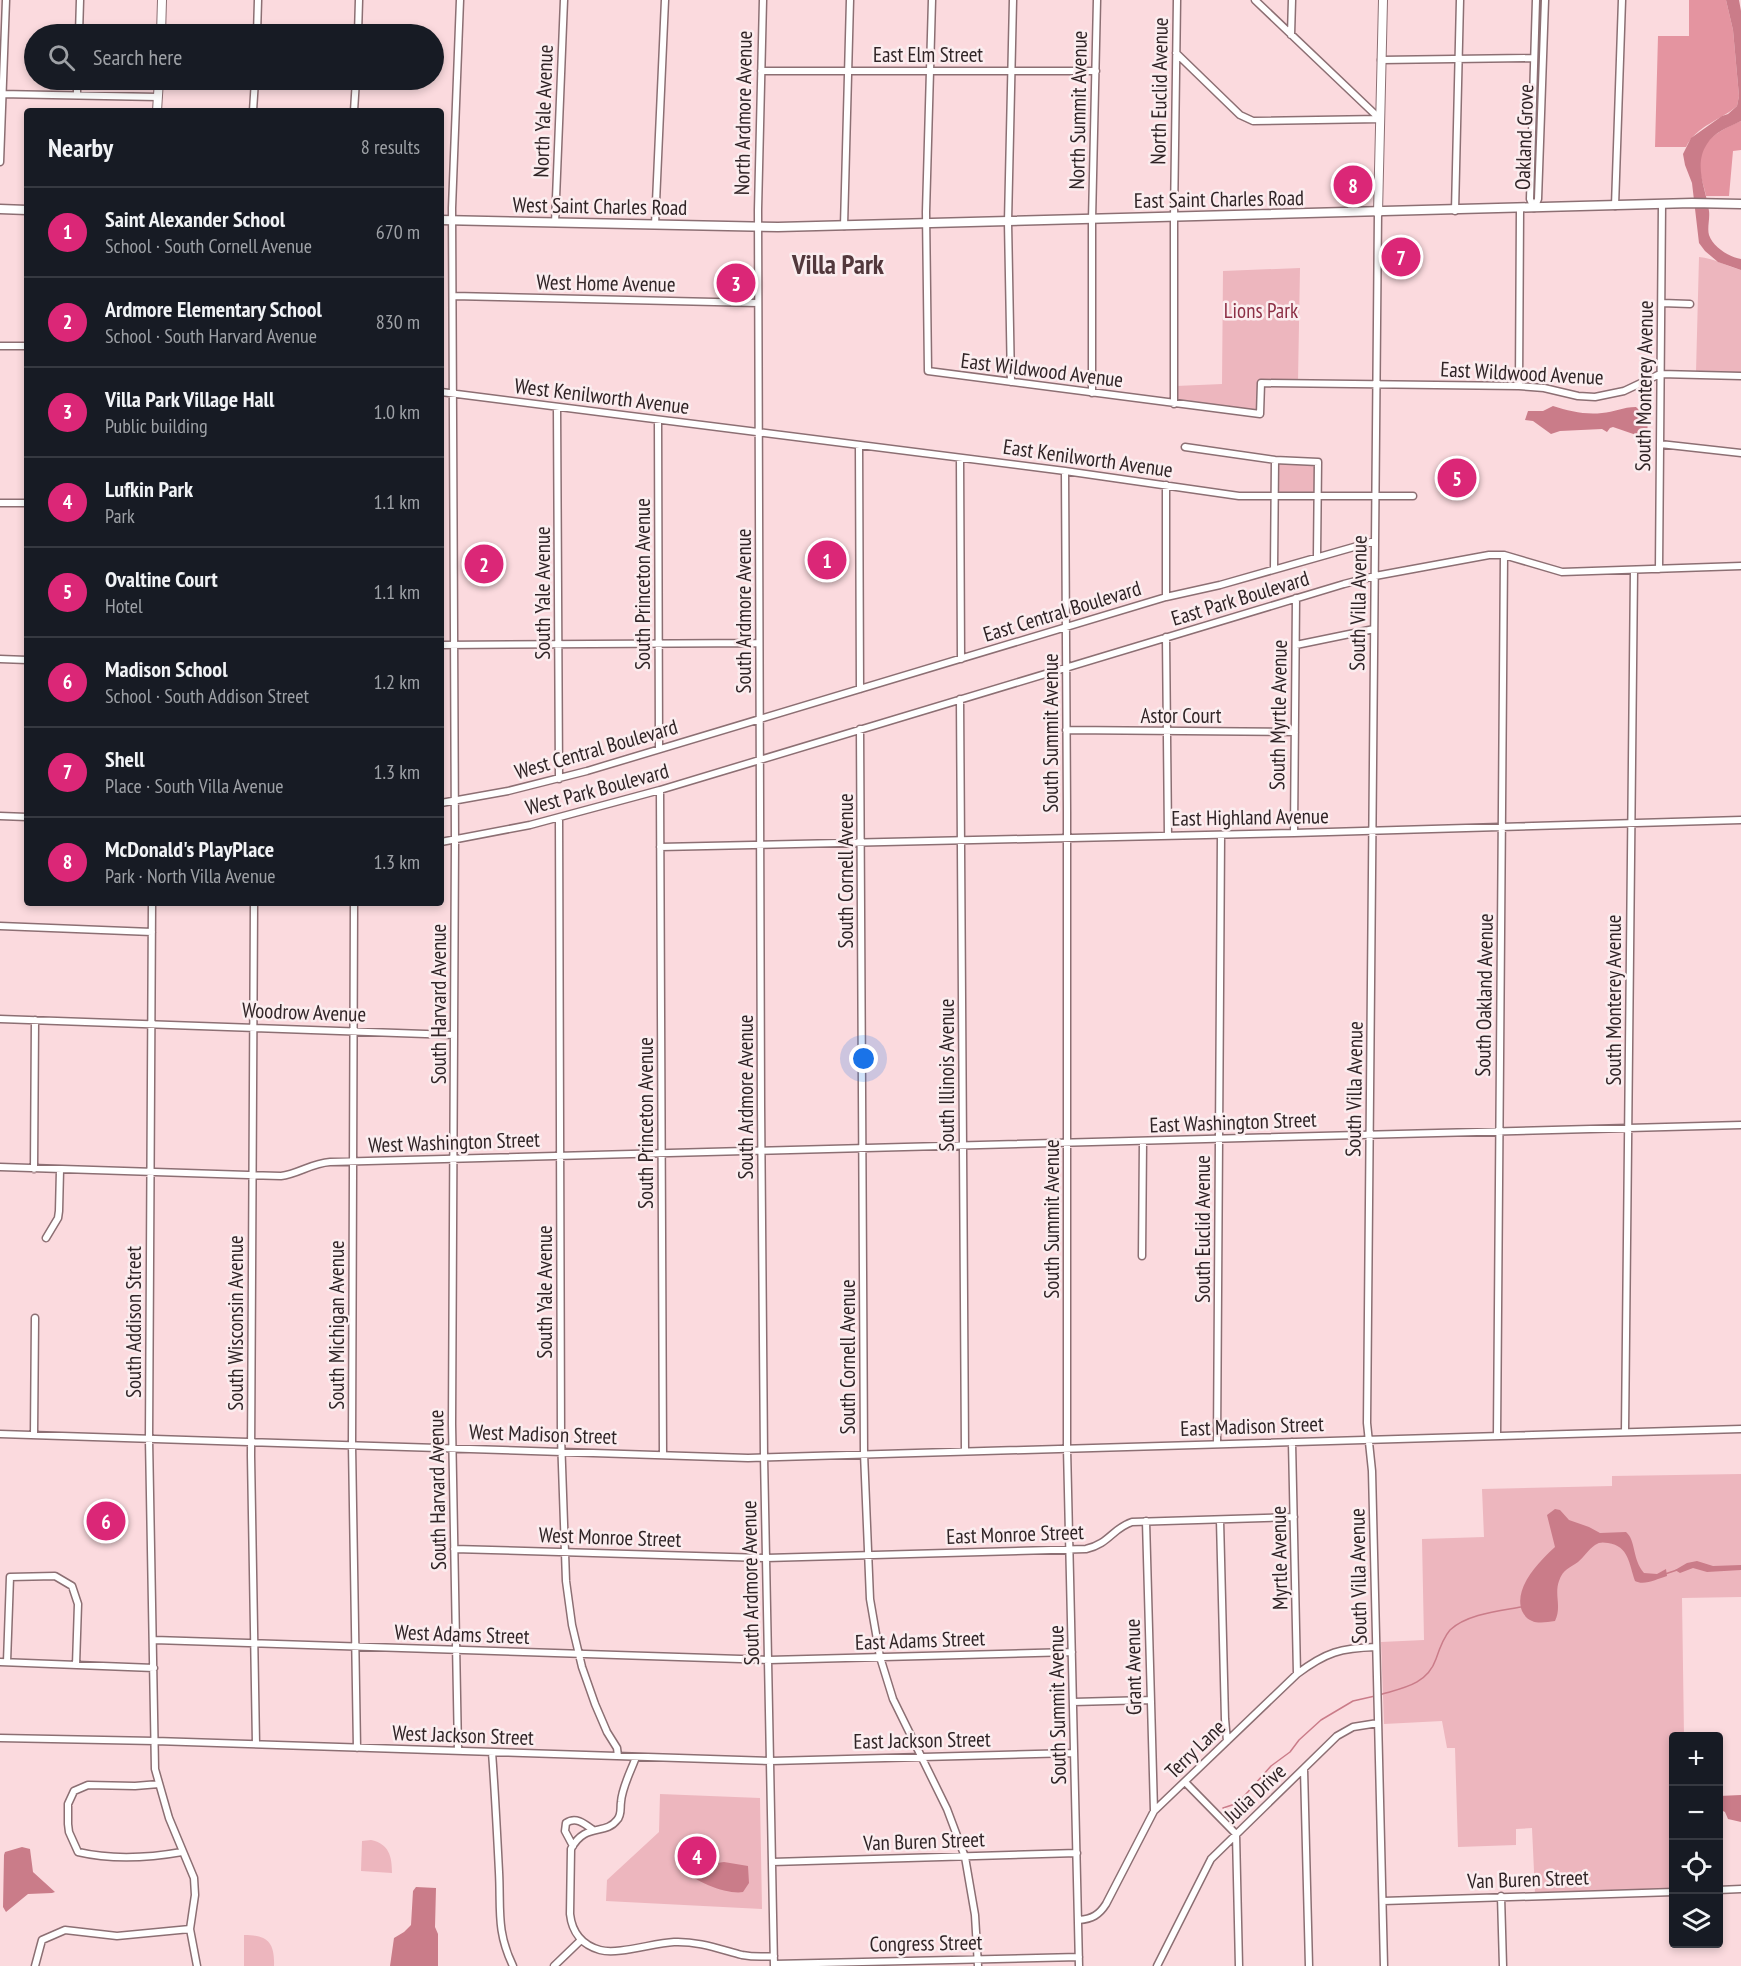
<!DOCTYPE html>
<meta charset="utf-8">
<style>
:root{--surface:#171b24;--page:#20242c;--text:#f1f3f6;--muted:#9ea1a6;--line:#363941;--accent:#db2777}
body{margin:0;font-family:"PT Sans Narrow",sans-serif;background:var(--page);color:var(--text)}
.controls{position:absolute;right:18px;bottom:18px;display:grid;overflow:hidden;border-radius:6px;box-shadow:0 3px 9px #0003}
.controls button{width:54px;height:54px;display:grid;place-items:center;padding:0;border:0;border-bottom:2px solid var(--line);background:var(--surface);color:var(--text);font:30px sans-serif}
.you{position:absolute;left:864px;top:1059px;width:21px;height:21px;margin:-15px;border:4px solid #fff;border-radius:50%;background:#1a73e8;box-shadow:0 0 0 9px #1a73e833}
.badge{display:grid;place-items:center;width:39px;height:39px;border-radius:50%;background:var(--accent);color:#fff;font-size:20px;font-weight:700}
.pin{position:absolute;translate:-50% -50%;border:3px solid #fff;box-shadow:0 2px 6px #0006}
.list{margin:0;padding:0;list-style:none}
h2{display:flex;justify-content:space-between;align-items:center;height:78px;margin:0;padding:0 24px;font-size:26px}
h2 small{font-size:20px;font-weight:400;color:var(--muted)}
.list li{display:grid;grid-template-columns:39px 1fr auto;gap:18px;align-items:center;box-sizing:border-box;height:90px;padding:0 24px;border-top:2px solid var(--line)}
.list b{display:block;font-size:22px;white-space:nowrap}
.list p{margin:0;font-size:20px;white-space:nowrap;color:var(--muted)}
.list em{font-size:20px;font-style:normal;color:var(--muted)}
.icon{flex:none;width:33px;height:33px;fill:none;stroke:currentColor;stroke-width:2;stroke-linecap:round;stroke-linejoin:round}
.map{position:relative;flex:none;width:1741px;height:1966px;overflow:hidden}
.search{position:absolute;background:var(--surface);box-shadow:0 3px 9px #0003;left:24px;top:24px;width:420px;height:66px;display:flex;align-items:center;gap:15px;box-sizing:border-box;padding:0 21px;border-radius:33px;color:var(--muted);font-size:22px}
.panel{position:absolute;background:var(--surface);box-shadow:0 3px 9px #0003;left:24px;top:108px;width:420px;height:798px;border-radius:6px}
.map>svg:first-child{display:block}
.green{fill:#edb6be}
.forest{fill:#e494a0}
.water{fill:#ca7c89}
.lines{fill:none;stroke-linecap:round;stroke-linejoin:round}
.stream{stroke:#ca7c89;stroke-width:1.5}
.minor-casing{stroke:#8c6f73;stroke-width:9}
.tertiary-casing{stroke:#8c6f73;stroke-width:10}
.secondary-casing{stroke:#8c6f73;stroke-width:11}
.minor{stroke:#fff;stroke-width:6}
.tertiary{stroke:#fff;stroke-width:8}
.secondary{stroke:#fff;stroke-width:8}
.labels{text-anchor:middle;dominant-baseline:central;stroke-width:5;stroke-linejoin:round;paint-order:stroke}
.street-label{font-size:21px;fill:#302426;stroke:#fbedef}
.park-label{font-size:21px;fill:#8c2f45;stroke:#fbedef}
.district-label{font-size:27px;font-weight:bold;fill:#52383c;stroke:#fbedef}
</style>
<div class="map">
<svg width="1741" height="1966" viewBox="0 0 1741 1966">
<rect width="100%" height="100%" fill="#fbdade"/>
<!-- green -->
<path class="green" d="M1699,257C1714,258 1726,266 1741,270V372H1696Z
M1300,268L1298,381L1258,380L1257,411L1176,402V386L1222,384L1223,271Z
M1276,462L1317,464L1316,495H1276Z
M1741,1474V1597L1682,1598L1684,1736H1674L1673,1889L1535,1893L1532,1828L1516,1829V1845L1458,1847L1455,1748H1447L1442,1721L1384,1724L1381,1642L1424,1640L1422,1539L1484,1537L1482,1489L1612,1486V1476Z
M660,1794L760,1798L762,1909L606,1901L607,1880L659,1832Z
M371,1840C389,1844 392,1856 392,1873L361,1871L362,1841Z
M244,1935C267,1935 275,1942 274,1966H244Z"/>
<!-- forest -->
<path class="forest" d="M1689,0H1726L1733,30L1739,96L1737,106C1721,120 1696,126 1686,147H1655L1658,36H1689Z
M1741,121V150L1733,151L1729,196H1706C1704,186 1699,173 1699,163C1700,139 1723,129 1741,121Z"/>
<!-- water -->
<path class="water" d="M1726,0H1739L1741,11V121C1729,127 1714,132 1707,144C1693,165 1706,189 1709,211C1710,219 1707,228 1709,235C1713,247 1729,257 1741,259V270L1718,262L1705,251L1699,243L1692,183L1685,165L1683,154L1691,138L1722,116L1728,114L1737,106L1739,96L1733,30Z
M1553,406C1569,411 1585,415 1602,413C1614,412 1623,407 1636,407L1648,419L1647,436L1642,437L1613,427L1610,428L1607,432L1602,429L1560,431L1551,434L1533,421L1525,420L1528,411H1543Z
M1555,1509L1560,1510L1569,1520L1589,1527L1600,1533L1626,1532C1636,1540 1632,1559 1644,1573L1657,1574L1666,1569L1667,1576C1657,1579 1644,1586 1635,1581C1629,1564 1629,1546 1608,1543C1603,1542 1599,1542 1595,1545C1588,1550 1584,1557 1578,1562C1570,1568 1563,1569 1559,1581C1554,1595 1562,1606 1555,1621C1541,1623 1529,1625 1522,1611C1513,1587 1540,1561 1555,1547L1547,1515Z
M1697,1561L1713,1566L1741,1565V1570L1707,1572L1693,1568L1680,1573L1675,1570L1687,1563Z
M1741,1795V1822L1728,1819L1725,1812L1719,1809V1796Z
M22,1847L30,1849L33,1872L55,1892L52,1893L28,1894L6,1912L3,1907L4,1855L5,1852Z
M724,1862L748,1866L749,1883L743,1892C729,1895 693,1882 686,1870L689,1867Z
M416,1887L436,1888L435,1927L438,1934V1966H390L394,1938L404,1932L411,1925L413,1891Z"/>
<g class="lines">
<!-- stream -->
<path class="stream" d="M1665,1574L1677,1570
M1379,1695C1402,1688 1427,1685 1436,1659C1439,1650 1443,1638 1450,1630C1467,1614 1499,1611 1521,1607
M1223,1808L1238,1803L1271,1766L1290,1752L1299,1740L1321,1720L1353,1701L1375,1696"/>
<defs>
<path id="minor" d="M763,0L758,210L761,1105L764,1456L774,1966
M932,0L926,212L928,371L1260,414L1261,383L1519,386L1544,388L1578,396L1595,397L1624,391L1660,374L1741,376
M1255,0L1380,119
M79,34L80,0
M257,34L258,0
M358,34L359,0
M1291,35L1292,0
M1176,53L1240,115L1253,121L1380,119
M1381,60L1534,58
M761,71H1096
M0,94L158,97
M77,95V80
M253,111L255,80
M354,111L356,80
M0,162L6,0
M1615,206L1622,0
M1534,208L1538,199L1545,0
M1534,208L1530,199L1536,0
M1455,211L1460,0
M1378,213L1367,1423L1372,1471L1384,1966
M555,223L564,0
M655,225L665,0
M844,226L850,0
M453,296L758,303
M1662,303L1690,304
M0,346H27
M1011,382L1008,222L1013,0
M1519,386L1520,209
M441,392L1065,471L1239,496H1413
M1092,393V220L1097,0
M1174,404V218L1177,0
M557,407L559,779
M658,420L659,749
M1660,444L1741,453
M859,445L860,689
M1185,447L1275,460L1318,462L1317,556
M960,458L961,659
M1065,471L1067,812V1448L1079,1966
M1166,485V597
M0,503H27
M1274,569L1275,460
M1659,569L1662,204
M1166,637L1168,836
M441,645L759,643
M1296,645L1374,629
M0,659L27,660
M960,699L965,1450
M860,729L864,1453L870,1599L880,1657L893,1699L947,1809L965,1857L975,1915L978,1966
M1066,730L1295,732
M660,790L663,1455
M441,803L508,791L587,771L1166,597L1220,585L1375,541
M0,816L27,817
M559,818L561,1437L566,1581L572,1625L582,1667L595,1704L607,1732L617,1748L618,1756
M1294,833L1296,598
M441,842L530,825L660,790L1344,584L1375,576L1489,555H1504L1562,572L1741,566
M660,847L1294,833L1741,820
M152,903L149,1439L155,1769L169,1818L194,1878L195,1895L190,1929L197,1966
M254,903L251,1456L256,1744
M354,903L352,1445L357,1748
M0,926L152,932
M0,1019L454,1035
M0,1167L281,1176C298,1174 312,1163 330,1162L1741,1125
M34,1169L35,1020
M46,1238L58,1218L59,1211L60,1170
M1142,1256L1143,1141
M1625,1432L1634,570
M0,1434L748,1458L1741,1429
M34,1435L35,1318
M1497,1436L1504,555
M1292,1442L1297,1674
M1217,1444L1221,835
M1220,1520L1225,1719L1227,1741
M1146,1521L1154,1811
M454,1549L766,1558L1086,1549C1109,1544 1113,1528 1132,1522L1294,1517
M154,1640L769,1660L1072,1652
M0,1662L154,1668
M7,1662L10,1577L55,1576L72,1586L78,1604L76,1665
M1073,1702L1150,1700
M0,1738L155,1741L771,1761L1074,1753
M458,1751L452,1424L455,840L452,208L460,0
M492,1752C495,1792 497,1832 499,1872C501,1909 496,1931 513,1966
M636,1757C631,1771 622,1787 621,1802C620,1808 622,1815 617,1820C605,1836 585,1822 571,1849L570,1914C572,1932 582,1945 600,1950C618,1955 653,1943 674,1942C698,1941 719,1949 742,1955C753,1957 763,1957 774,1956
M1304,1769L1309,1966
M1185,1782L1236,1834L1239,1966
M159,1784L135,1786L88,1785L74,1791L68,1804V1824L69,1832L78,1852C112,1860 148,1858 182,1852
M573,1846L565,1831L566,1823C576,1816 585,1824 593,1830
M772,1862L1077,1853
M1718,1890L1741,1889
M1501,1896L1503,1966
M1383,1901L1674,1892
M1079,1920C1092,1919 1099,1915 1106,1904L1154,1811L1297,1674C1326,1652 1341,1648 1376,1647
M774,1964L1079,1957
M35,1966L42,1940L65,1930L117,1936L190,1929
M554,1966L581,1940
M1157,1966L1211,1859L1337,1736L1353,1727L1378,1723"/>
<path id="tertiary" d="M161,34L162,0
M157,111L159,80
M1378,213L1383,0"/>
<path id="secondary" d="M0,209L27,210
M441,220L778,227L1692,203L1741,204"/>
</defs>
<!-- minor casing -->
<use href="#minor" class="minor-casing"/>
<!-- tertiary casing -->
<use href="#tertiary" class="tertiary-casing"/>
<!-- secondary casing -->
<use href="#secondary" class="secondary-casing"/>
<!-- minor -->
<use href="#minor" class="minor"/>
<!-- tertiary -->
<use href="#tertiary" class="tertiary"/>
<!-- secondary -->
<use href="#secondary" class="secondary"/>
</g>
<g class="labels">
<!-- street labels -->
<g class="street-label">
<text x="928" y="54">East Elm Street</text>
<text transform="translate(1159 91) rotate(-89)">North Euclid Avenue</text>
<text transform="translate(1078 110) rotate(-89)">North Summit Avenue</text>
<text transform="translate(543 111) rotate(-88)">North Yale Avenue</text>
<text transform="translate(743 113) rotate(-89)">North Ardmore Avenue</text>
<text transform="translate(1524 137) rotate(-88)">Oakland Grove</text>
<text transform="translate(1219 199) rotate(-1)">East Saint Charles Road</text>
<text transform="translate(600 206) rotate(1)">West Saint Charles Road</text>
<text transform="translate(606 283) rotate(1)">West Home Avenue</text>
<text transform="translate(1042 370) rotate(7)">East Wildwood Avenue</text>
<text transform="translate(1522 373) rotate(3)">East Wildwood Avenue</text>
<text transform="translate(1644 386) rotate(-89)">South Monterey Avenue</text>
<text transform="translate(602 396) rotate(7)">West Kenilworth Avenue</text>
<text transform="translate(1088 458) rotate(8)">East Kenilworth Avenue</text>
<text transform="translate(642 584) rotate(-90)">South Princeton Avenue</text>
<text transform="translate(542 593) rotate(-90)">South Yale Avenue</text>
<text transform="translate(1240 598) rotate(-17)">East Park Boulevard</text>
<text transform="translate(1358 603) rotate(-89)">South Villa Avenue</text>
<text transform="translate(743 611) rotate(-90)">South Ardmore Avenue</text>
<text transform="translate(1062 611) rotate(-17)">East Central Boulevard</text>
<text x="1181" y="715">Astor Court</text>
<text transform="translate(1278 715) rotate(-89)">South Myrtle Avenue</text>
<text transform="translate(1050 733) rotate(-90)">South Summit Avenue</text>
<text transform="translate(596 749) rotate(-16)">West Central Boulevard</text>
<text transform="translate(597 789) rotate(-15)">West Park Boulevard</text>
<text transform="translate(1250 817) rotate(-1)">East Highland Avenue</text>
<text transform="translate(845 871) rotate(-90)">South Cornell Avenue</text>
<text transform="translate(1484 995) rotate(-89)">South Oakland Avenue</text>
<text transform="translate(1613 1000) rotate(-90)">South Monterey Avenue</text>
<text transform="translate(438 1004) rotate(-90)">South Harvard Avenue</text>
<text transform="translate(304 1012) rotate(2)">Woodrow Avenue</text>
<text transform="translate(946 1075) rotate(-90)">South Illinois Avenue</text>
<text transform="translate(1354 1089) rotate(-89)">South Villa Avenue</text>
<text transform="translate(745 1097) rotate(-90)">South Ardmore Avenue</text>
<text transform="translate(1233 1122) rotate(-2)">East Washington Street</text>
<text transform="translate(645 1123) rotate(-90)">South Princeton Avenue</text>
<text transform="translate(454 1142) rotate(-2)">West Washington Street</text>
<text transform="translate(1051 1219) rotate(-90)">South Summit Avenue</text>
<text transform="translate(1202 1229) rotate(-90)">South Euclid Avenue</text>
<text transform="translate(544 1292) rotate(-90)">South Yale Avenue</text>
<text transform="translate(133 1322) rotate(-90)">South Addison Street</text>
<text transform="translate(235 1323) rotate(-90)">South Wisconsin Avenue</text>
<text transform="translate(336 1325) rotate(-90)">South Michigan Avenue</text>
<text transform="translate(847 1357) rotate(-90)">South Cornell Avenue</text>
<text transform="translate(1252 1426) rotate(-2)">East Madison Street</text>
<text transform="translate(543 1434) rotate(2)">West Madison Street</text>
<text transform="translate(437 1490) rotate(-91)">South Harvard Avenue</text>
<text transform="translate(1015 1534) rotate(-2)">East Monroe Street</text>
<text transform="translate(610 1537) rotate(2)">West Monroe Street</text>
<text transform="translate(1279 1558) rotate(-91)">Myrtle Avenue</text>
<text transform="translate(1358 1576) rotate(-91)">South Villa Avenue</text>
<text transform="translate(750 1583) rotate(-91)">South Ardmore Avenue</text>
<text transform="translate(462 1634) rotate(2)">West Adams Street</text>
<text transform="translate(920 1640) rotate(-2)">East Adams Street</text>
<text transform="translate(1133 1667) rotate(-91)">Grant Avenue</text>
<text transform="translate(1057 1705) rotate(-91)">South Summit Avenue</text>
<text transform="translate(463 1735) rotate(2)">West Jackson Street</text>
<text transform="translate(922 1740) rotate(-1)">East Jackson Street</text>
<text transform="translate(1195 1749) rotate(-44)">Terry Lane</text>
<text transform="translate(1255 1793) rotate(-43)">Julia Drive</text>
<text transform="translate(924 1841) rotate(-2)">Van Buren Street</text>
<text transform="translate(1528 1879) rotate(-2)">Van Buren Street</text>
<text transform="translate(926 1943) rotate(-1)">Congress Street</text>
</g>
<!-- park labels -->
<g class="park-label">
<text x="1261" y="310">Lions Park</text>
</g>
<!-- district labels -->
<g class="district-label">
<text x="838" y="264">Villa Park</text>
</g>
</g>
</svg>
<div class="controls">
<button>+</button>
<button>−</button>
<button><svg class="icon" aria-label="locate" viewBox="0 0 24 24"><circle cx="12" cy="12" r="6"/><path d="M12 2v4M12 18v4M2 12h4M18 12h4"/></svg></button>
<button><svg class="icon" aria-label="layers" viewBox="0 0 24 24"><path d="M12 4l9 5-9 5-9-5zM3 14l9 5 9-5"/></svg></button>
</div>
<div class="you"></div>
<div class="pin badge" style="left:827px;top:560px">1</div>
<div class="pin badge" style="left:484px;top:564px">2</div>
<div class="pin badge" style="left:736px;top:283px">3</div>
<div class="pin badge" style="left:697px;top:1856px">4</div>
<div class="pin badge" style="left:1457px;top:478px">5</div>
<div class="pin badge" style="left:106px;top:1521px">6</div>
<div class="pin badge" style="left:1401px;top:257px">7</div>
<div class="pin badge" style="left:1353px;top:185px">8</div>
<div class="search"><svg class="icon" aria-label="search" viewBox="0 0 24 24"><circle cx="10" cy="10" r="6"/><path d="M15 15l6 6"/></svg>Search here</div>
<section class="panel">
<h2>Nearby<small>8 results</small></h2>
<ul class="list">
<li><span class="badge">1</span><div><b>Saint Alexander School</b><p>School · South Cornell Avenue</p></div><em>670 m</em></li>
<li><span class="badge">2</span><div><b>Ardmore Elementary School</b><p>School · South Harvard Avenue</p></div><em>830 m</em></li>
<li><span class="badge">3</span><div><b>Villa Park Village Hall</b><p>Public building</p></div><em>1.0 km</em></li>
<li><span class="badge">4</span><div><b>Lufkin Park</b><p>Park</p></div><em>1.1 km</em></li>
<li><span class="badge">5</span><div><b>Ovaltine Court</b><p>Hotel</p></div><em>1.1 km</em></li>
<li><span class="badge">6</span><div><b>Madison School</b><p>School · South Addison Street</p></div><em>1.2 km</em></li>
<li><span class="badge">7</span><div><b>Shell</b><p>Place · South Villa Avenue</p></div><em>1.3 km</em></li>
<li><span class="badge">8</span><div><b>McDonald's PlayPlace</b><p>Park · North Villa Avenue</p></div><em>1.3 km</em></li>
</ul>
</section>
</div>
